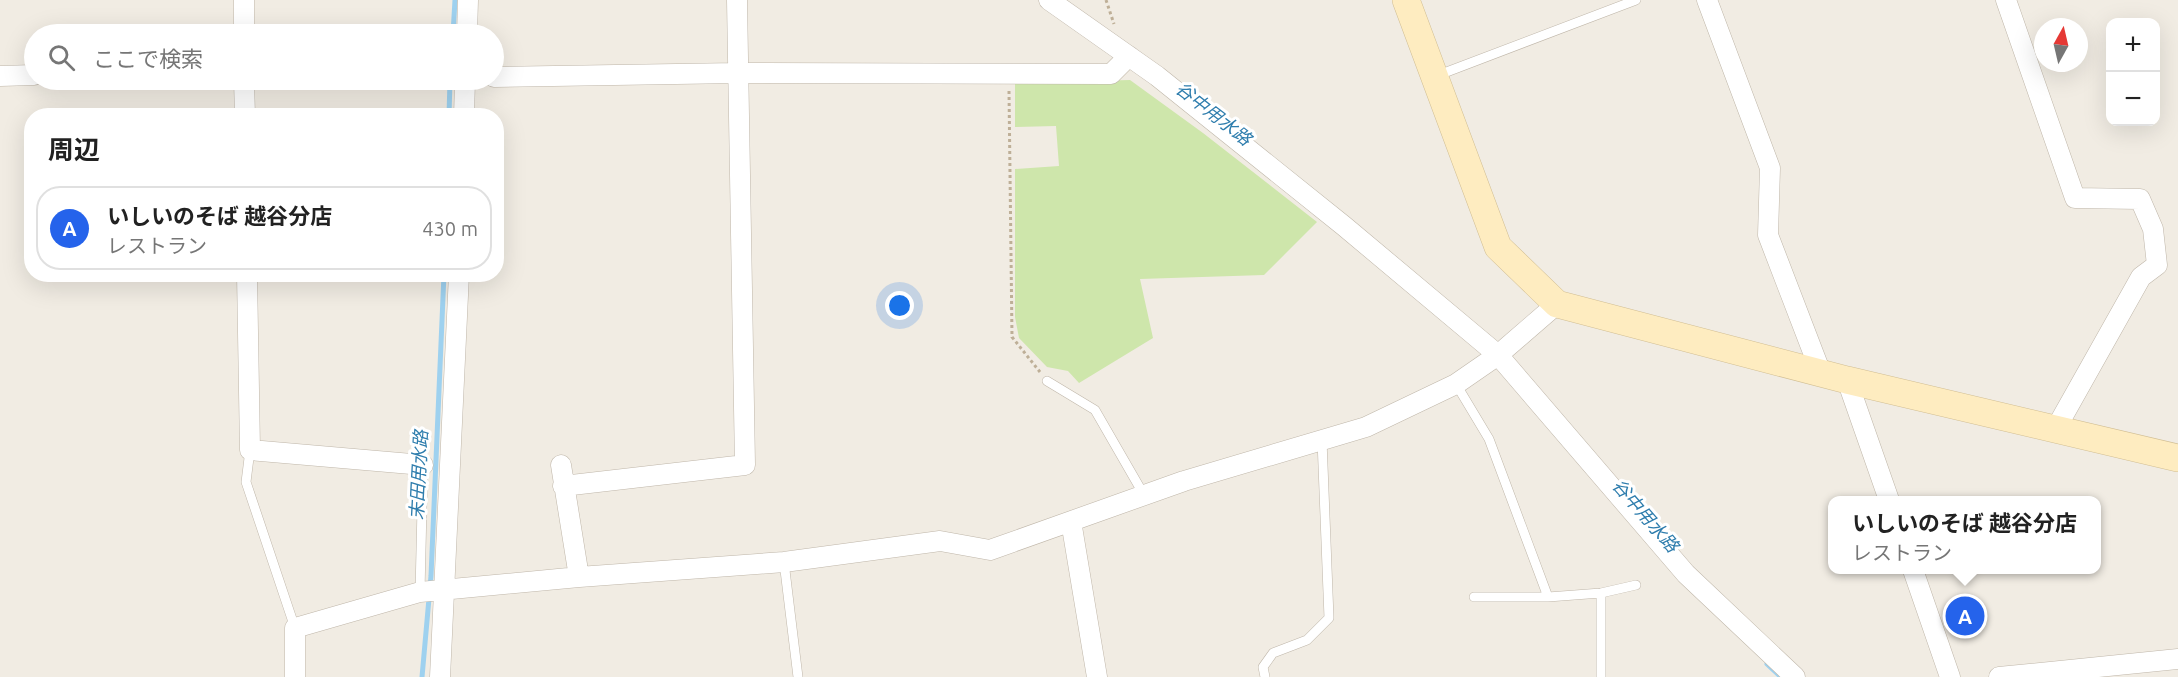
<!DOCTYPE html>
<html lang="ja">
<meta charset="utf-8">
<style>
:root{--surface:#fff;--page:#f2f2f2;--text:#222;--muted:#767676;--line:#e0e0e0;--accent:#2563eb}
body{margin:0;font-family:Ubuntu,"Noto Sans JP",sans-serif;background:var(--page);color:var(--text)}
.controls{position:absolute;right:18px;top:18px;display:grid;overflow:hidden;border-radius:12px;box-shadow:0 6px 24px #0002}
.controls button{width:54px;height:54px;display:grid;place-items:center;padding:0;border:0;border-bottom:2px solid var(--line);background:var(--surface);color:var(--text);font:30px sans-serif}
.compass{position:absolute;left:2034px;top:18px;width:54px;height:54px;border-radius:50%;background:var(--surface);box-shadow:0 6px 24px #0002;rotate:8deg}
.you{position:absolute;left:900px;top:306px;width:21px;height:21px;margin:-15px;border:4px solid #fff;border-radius:50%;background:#1a73e8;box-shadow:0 0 0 9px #1a73e833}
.badge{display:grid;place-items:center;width:39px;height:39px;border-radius:50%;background:var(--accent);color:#fff;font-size:20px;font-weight:700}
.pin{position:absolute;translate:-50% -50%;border:3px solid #fff;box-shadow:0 2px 6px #0006}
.popup{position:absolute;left:1828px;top:496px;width:273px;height:78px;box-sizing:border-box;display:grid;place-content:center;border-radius:12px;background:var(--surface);filter:drop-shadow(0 2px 4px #0005);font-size:20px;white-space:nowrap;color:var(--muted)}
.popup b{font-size:22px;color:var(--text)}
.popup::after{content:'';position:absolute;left:50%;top:100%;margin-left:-12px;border:12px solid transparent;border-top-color:var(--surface)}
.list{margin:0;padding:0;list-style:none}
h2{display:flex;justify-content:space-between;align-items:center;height:78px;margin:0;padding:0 24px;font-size:26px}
h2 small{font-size:20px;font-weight:400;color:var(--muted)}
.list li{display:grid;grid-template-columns:39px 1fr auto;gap:18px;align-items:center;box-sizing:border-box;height:84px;margin:0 12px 12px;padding:0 12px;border:2px solid var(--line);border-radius:24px}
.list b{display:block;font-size:22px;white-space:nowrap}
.list p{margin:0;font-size:20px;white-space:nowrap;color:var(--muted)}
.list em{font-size:20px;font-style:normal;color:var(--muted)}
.icon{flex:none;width:33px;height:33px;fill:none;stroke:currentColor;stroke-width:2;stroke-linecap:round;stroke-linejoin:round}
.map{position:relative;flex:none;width:2178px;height:677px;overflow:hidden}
.search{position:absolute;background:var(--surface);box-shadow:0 6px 24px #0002;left:24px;top:24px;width:480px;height:66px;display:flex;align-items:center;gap:15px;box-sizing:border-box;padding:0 21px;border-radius:33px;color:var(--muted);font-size:22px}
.panel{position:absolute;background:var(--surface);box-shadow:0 6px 24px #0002;left:24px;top:108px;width:480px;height:174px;border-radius:24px}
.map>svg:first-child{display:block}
.green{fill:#cee6ab}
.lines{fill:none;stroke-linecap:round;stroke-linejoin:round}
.stream{stroke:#9ed1ef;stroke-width:5}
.lane-casing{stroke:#bfb6a9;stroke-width:10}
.street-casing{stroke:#bfb6a9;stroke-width:21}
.secondary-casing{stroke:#d1be93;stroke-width:28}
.path{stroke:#beaf97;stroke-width:3;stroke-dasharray:3 3;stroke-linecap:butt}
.lane{stroke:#fff;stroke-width:9}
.street{stroke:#fff;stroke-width:20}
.secondary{stroke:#feecc0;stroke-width:27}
.labels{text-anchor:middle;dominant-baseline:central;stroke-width:6;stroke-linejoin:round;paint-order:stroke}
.water-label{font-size:18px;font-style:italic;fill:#2e7dad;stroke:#fff}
</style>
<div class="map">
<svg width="2178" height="677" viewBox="0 0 2178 677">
<rect width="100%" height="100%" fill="#f1ece3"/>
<!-- green -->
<path class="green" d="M1130,80L1203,133L1317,222L1264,275L1140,279L1153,338L1079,383L1068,371L1047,367L1019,338L1015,317V169L1059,166L1056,126L1015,127V83Z"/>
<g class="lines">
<!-- stream -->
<path class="stream" d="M453,34L455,0
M449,116L450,80
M1767,664L1781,677
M422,677L431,576L444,274"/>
<defs>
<path id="lane" d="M1436,76L1636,0
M1047,381L1095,410L1144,495
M1456,384L1489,439L1548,597L1601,593L1636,585
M250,450L246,482L295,628
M784,562L798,677
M420,592L423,465
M1601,593V677
M1474,597H1548
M1265,677L1263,667L1273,653L1307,640L1329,618L1322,440"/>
<path id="street" d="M244,0V34
M1049,0L1157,76L1344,226L1498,355L1686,574L1795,677
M1707,0L1770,168L1768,235L1821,373
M2006,0L2075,198L2140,199L2153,229L2157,265L2141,277L2055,430
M467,34L468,0
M0,76L34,75
M494,77L737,73L1111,74L1129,56
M244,80L245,116
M464,116L465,80
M247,274L250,450L423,465
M1847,380L1889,500
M561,465L579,577
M563,486L745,465L737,0
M1071,521L1097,677
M1913,570L1950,677
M295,677V628L420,592L579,577L784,562L940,541L990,550L1184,481L1366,427L1456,384L1498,355L1557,304
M440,677L459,274
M1999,677L2178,659"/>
<path id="secondary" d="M1406,0L1498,247L1557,304L1847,380L2178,458"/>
</defs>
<!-- lane casing -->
<use href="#lane" class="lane-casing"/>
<!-- street casing -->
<use href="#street" class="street-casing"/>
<!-- secondary casing -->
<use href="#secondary" class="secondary-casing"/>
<!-- path -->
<path class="path" d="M1106,0L1114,24
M1009,91L1012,337L1040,372"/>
<!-- lane -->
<use href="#lane" class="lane"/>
<!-- street -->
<use href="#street" class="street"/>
<!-- secondary -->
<use href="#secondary" class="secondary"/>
</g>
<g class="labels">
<!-- water labels -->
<g class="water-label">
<text transform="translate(1214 113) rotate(38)">谷中用水路</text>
<text transform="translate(418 475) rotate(-87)">末田用水路</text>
<text transform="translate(1646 515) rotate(49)">谷中用水路</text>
</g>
</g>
</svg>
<div class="controls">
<button>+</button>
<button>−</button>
</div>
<svg class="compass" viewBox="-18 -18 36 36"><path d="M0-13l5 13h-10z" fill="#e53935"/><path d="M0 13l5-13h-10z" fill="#767676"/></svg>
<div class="you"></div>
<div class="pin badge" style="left:1965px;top:616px">A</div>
<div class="popup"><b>いしいのそば 越谷分店</b>レストラン</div>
<div class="search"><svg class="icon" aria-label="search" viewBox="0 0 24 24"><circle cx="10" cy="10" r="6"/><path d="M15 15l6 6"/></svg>ここで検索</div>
<section class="panel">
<h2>周辺<small></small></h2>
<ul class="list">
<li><span class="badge">A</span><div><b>いしいのそば 越谷分店</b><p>レストラン</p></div><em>430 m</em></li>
</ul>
</section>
</div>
